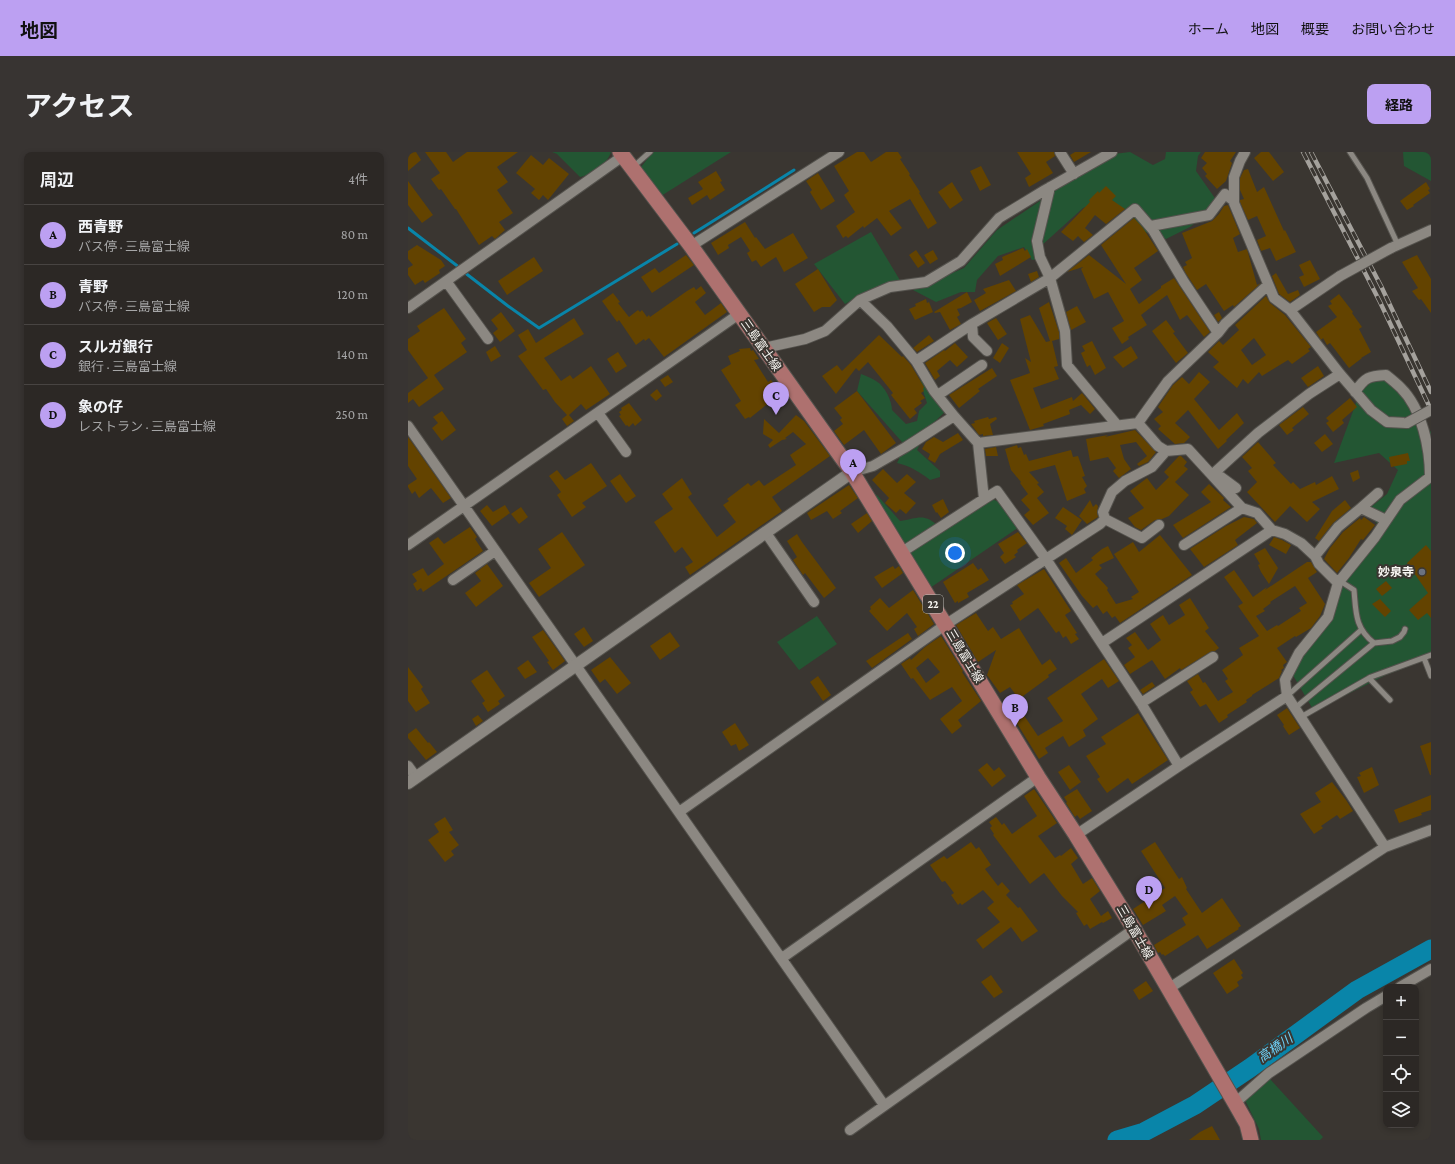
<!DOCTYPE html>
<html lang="ja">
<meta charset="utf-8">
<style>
:root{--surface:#2c2825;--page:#383432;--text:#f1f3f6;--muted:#a6a6a7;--line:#484442;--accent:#bca0f2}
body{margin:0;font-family:"Crimson Pro","Noto Sans JP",serif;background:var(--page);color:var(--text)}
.controls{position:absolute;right:12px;bottom:12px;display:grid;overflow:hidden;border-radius:8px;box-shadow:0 2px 6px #0003}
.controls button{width:36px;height:36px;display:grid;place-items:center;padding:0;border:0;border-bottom:1px solid var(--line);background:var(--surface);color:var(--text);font:20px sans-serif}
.you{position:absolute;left:547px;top:401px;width:14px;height:14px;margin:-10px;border:3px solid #fff;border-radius:50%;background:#1a73e8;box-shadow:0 0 0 6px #1a73e833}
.badge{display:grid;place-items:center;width:26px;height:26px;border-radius:50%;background:var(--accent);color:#111;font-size:13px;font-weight:700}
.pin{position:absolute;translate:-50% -33px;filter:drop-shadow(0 1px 2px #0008)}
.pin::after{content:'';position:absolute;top:21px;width:14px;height:12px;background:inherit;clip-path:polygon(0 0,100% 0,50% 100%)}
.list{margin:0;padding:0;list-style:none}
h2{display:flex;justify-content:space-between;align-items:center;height:52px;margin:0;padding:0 16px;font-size:17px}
h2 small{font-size:13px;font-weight:400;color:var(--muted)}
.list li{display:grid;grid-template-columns:26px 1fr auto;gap:12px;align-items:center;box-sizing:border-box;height:60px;padding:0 16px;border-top:1px solid var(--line)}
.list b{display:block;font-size:15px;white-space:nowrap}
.list p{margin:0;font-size:13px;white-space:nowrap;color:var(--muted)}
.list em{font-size:13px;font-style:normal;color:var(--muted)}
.icon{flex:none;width:22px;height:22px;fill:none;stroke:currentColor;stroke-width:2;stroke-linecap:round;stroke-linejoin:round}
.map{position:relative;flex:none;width:1023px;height:988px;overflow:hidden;border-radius:8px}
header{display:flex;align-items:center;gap:24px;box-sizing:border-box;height:56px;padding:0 20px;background:var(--accent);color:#111}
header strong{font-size:19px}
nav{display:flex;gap:22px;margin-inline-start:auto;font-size:14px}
.intro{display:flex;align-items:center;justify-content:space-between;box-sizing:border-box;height:96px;padding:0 24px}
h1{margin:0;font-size:28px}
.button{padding:10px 18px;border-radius:8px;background:var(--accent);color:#111;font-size:14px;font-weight:700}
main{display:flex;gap:24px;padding:0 24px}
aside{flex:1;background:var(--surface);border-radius:8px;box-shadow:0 2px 6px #0003}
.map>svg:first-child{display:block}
.green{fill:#235633}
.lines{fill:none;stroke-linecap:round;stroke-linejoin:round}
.stream{stroke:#0985a9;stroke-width:3}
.river{stroke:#0985a9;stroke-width:19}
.building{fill:#634300;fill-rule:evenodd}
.service-casing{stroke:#54524d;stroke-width:7}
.minor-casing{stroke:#54524d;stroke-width:12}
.tertiary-casing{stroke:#54524d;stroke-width:14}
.primary-casing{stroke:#54524d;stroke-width:17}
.service{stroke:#8c8882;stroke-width:5}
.minor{stroke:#8c8882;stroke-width:10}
.tertiary{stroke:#8c8882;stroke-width:12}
.primary{stroke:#ae716f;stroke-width:15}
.rail-casing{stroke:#a4a19c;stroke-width:4.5}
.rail{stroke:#3a3631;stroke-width:3;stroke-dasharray:9;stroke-linecap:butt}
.minor-bridge-casing{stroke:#54524d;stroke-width:12;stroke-linecap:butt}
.minor-bridge{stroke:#8c8882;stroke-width:10}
.worship-dot{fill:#6b7280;stroke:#3a3631;stroke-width:1.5}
.labels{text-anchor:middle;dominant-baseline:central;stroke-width:4;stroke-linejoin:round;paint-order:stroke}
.shield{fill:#3a3631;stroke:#bebcb7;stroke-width:1}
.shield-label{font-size:11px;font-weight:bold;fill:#f7f5f1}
.street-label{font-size:12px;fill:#f7f5f1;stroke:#3a3631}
.poi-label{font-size:12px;font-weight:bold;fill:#f7f5f1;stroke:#3a3631;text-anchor:end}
.water-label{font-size:13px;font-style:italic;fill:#6ed4fc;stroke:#3a3631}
</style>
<header>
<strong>地図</strong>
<nav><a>ホーム</a><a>地図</a><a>概要</a><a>お問い合わせ</a></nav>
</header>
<div class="intro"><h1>アクセス</h1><a class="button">経路</a></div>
<main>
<aside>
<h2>周辺<small>4件</small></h2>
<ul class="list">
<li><span class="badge">A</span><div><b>西青野</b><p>バス停 · 三島富士線</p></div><em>80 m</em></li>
<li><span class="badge">B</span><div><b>青野</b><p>バス停 · 三島富士線</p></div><em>120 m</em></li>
<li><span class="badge">C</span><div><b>スルガ銀行</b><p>銀行 · 三島富士線</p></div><em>140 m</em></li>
<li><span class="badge">D</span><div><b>象の仔</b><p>レストラン · 三島富士線</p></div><em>250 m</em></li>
</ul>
</aside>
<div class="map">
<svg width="1023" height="988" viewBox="0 0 1023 988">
<rect width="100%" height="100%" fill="#3a3631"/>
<!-- green -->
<path class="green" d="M144,0H203C200,11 183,23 172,25L149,2Z
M245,0H323L253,44L233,18V15Z
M722,0L745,13L757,7L758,0H793L790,4L788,19L811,52L782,75L758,87L734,79L719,58L695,47L675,56L633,94L631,107L624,108L616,95L590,104L569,128L567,140H553L528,150L505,138L556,116L589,78L657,32L706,2Z
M995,0H1023V29L996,14Z
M463,80L493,130L462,138L437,152L406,112Z
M453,222C458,224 464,226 468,229C477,234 484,249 484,258L498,272L509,269L511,259L519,251L512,229L516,226L540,257L520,276L509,298L532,319V325L522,328C512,320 502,314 489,311L491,307L494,290L449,239Z
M970,224L994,236L1023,280V506L978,523L906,559L886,525L884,507L920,465L929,437L949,398L971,374L958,359L979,342L990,318L971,301L926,311L952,240Z
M469,343L492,369C508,367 516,360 530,374L496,395L465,345Z
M583,347L592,350L611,375L522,436L500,401Z
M409,464L429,492L391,518L369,490Z
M861,926L915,985L912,988H853L851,977L837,948Z"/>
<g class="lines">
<!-- stream -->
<path class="stream" d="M0,76L52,116
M286,81L386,18
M56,120L100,154L131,176L269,92"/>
<!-- river -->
<path class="river" d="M709,988L736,980L787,953L842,916L949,838L1023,797"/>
</g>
<!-- building -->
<path class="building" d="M0,0H8L13,8L0,19Z
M17,0H38L45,10L59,0H110L89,15L100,30L89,38L105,61L91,70L97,78L87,87L84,84L71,93L48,57H47L33,37L31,38L23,27L32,21Z
M449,0H456L463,10L478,0H490L494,6L492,7L502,22L501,23L512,40L511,41L529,71L520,77L502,47L481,59L494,76L483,84L469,66L456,76L455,74L440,86L438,84L435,86L428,74L447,60L436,43L441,39L426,14Z
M609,0H646L647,4L638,10L645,21L621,35L617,26L623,22Z
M667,0H683L666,10L662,3Z
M797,0H828L822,9L824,11L818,29L809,37L797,24L799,22L794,16L799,11L793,6Z
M853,0H861L876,20L865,29L846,6Z
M123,3L135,13L141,6L161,22L140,48L135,43L131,48L123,41L127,37L108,21Z
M573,14L583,33L572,39L562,19Z
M840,17L849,40L856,35L876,79L877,78L888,100L868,109L862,96L853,99L849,88L858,84L849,64L840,68L832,50V48L836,47L832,38V26L836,18Z
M308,19L314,29L312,30L317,38L302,48L299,43L284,53L280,46L295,37L290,30Z
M410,21L427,49L413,58L402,40L404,38L398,29Z
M0,29L25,63L14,71L0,53Z
M544,30L555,48L542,57L530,40Z
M1018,30L1022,37L1020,38L1022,41L1005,53L1006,54L999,58L992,49Z
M698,34L708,44L704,48L717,57L698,72L687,63L677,76L685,83L676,90L670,84L665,89L653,80L682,50L681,48L690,39L691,41Z
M820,53L832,82L825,86L830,100L839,97L849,133L853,131L826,155L825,153L816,159L798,132L789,138L777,120L775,115L779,113L777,110L784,106L774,81L804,69L811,62L816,54Z
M726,66L735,76L750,99L726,116L734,128L722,137L731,152L753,136V134L766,126L802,180L796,185L779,163L772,168L759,143L733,163L739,173L720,185L721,187L714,192L704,176L716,169L700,140L686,147L673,117L675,115L659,120L681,103L718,132L693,93Z
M337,70L347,86L348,85L357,97L385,81L400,106L376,120L368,105L353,115L348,108L344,110L339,101L342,99L333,85L320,93L321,96L310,103L303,91Z
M9,93L33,108L37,114L31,118L32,121L17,131L15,128L7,133L0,123V116L5,113L0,107V99Z
M615,96L617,99L619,97L623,105L592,124L587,112L595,108L594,105Z
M508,98L517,111L510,116L501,103Z
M525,98L530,107L522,112L516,103Z
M278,103L286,113L244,141L233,125L247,116L251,121Z
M1009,103L1023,127V161L1013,147L1011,148L1004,139L1010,136L994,110Z
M126,105L135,119L99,143L90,129Z
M902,108L912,127L896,135L891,125L896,123L891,113Z
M410,117L429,148L422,155H414L406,160L387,132Z
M629,119L631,125L623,130L620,122Z
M868,121L880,142L890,138L892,143L882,150L871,142L864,124Z
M601,128L608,139L572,159L566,148L578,141L575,137Z
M293,134L298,141L287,150L297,163L313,151L319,160L256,205L241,186L237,189L236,187L228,193L211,168L209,170L194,149L205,141L212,150L210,151L221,165L230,158L232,160L234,158L239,165L241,163L242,165L279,139L286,135L288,138Z
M559,140L564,150L553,156L549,157L552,163L549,165L553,172L542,178L532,160L527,161L526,160Z
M931,142L945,160L944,161L954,175L951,177L963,200L953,206H954L941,216L922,191L919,193L915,186L913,188L908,180L929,165L920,154L924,152L922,149Z
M858,144L862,151L877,163L903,195L900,197L902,199L884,212L880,208L854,224L851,220L840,232L835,227L829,236L805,215L811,210L800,200L811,189L815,193L831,178L827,173ZM846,186L858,203L844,213L833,198Z
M518,147L519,151L521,150L525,160L507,168L501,157L508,154L507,152Z
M641,150L651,180V187L644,189L650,214L646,215L651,227L625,236L633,257L664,245L665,249L674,241L687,257L682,262L673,253L661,258L662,262L635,272L636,274L622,278L602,228L622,221L617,206L623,210L612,167L622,163L638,190L642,189L631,156Z
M669,154L678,170L663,178L658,160Z
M36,156L58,187L53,191L59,200L26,223L36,237L11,255L5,247L0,251V241L20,226L0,198V187L12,179L9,174Z
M93,160L107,179L92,190L85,181L90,177L83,168Z
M811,160L814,166L810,170L806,163Z
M166,166L176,182L136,206L153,229L162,223L165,227L183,214L202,242L178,258L173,252L161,263L166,269L159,274L154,267L159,263L147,250L138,237L135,238L110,204L119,198L110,183L120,177L128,191Z
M588,166L599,182L590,188L579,171Z
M758,168L767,180L765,181L780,201L768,211L744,179Z
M471,183L494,205L495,204L503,213L516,235L515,237L516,239L513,241L517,246L512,249L514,251L506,257L509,261L502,267L483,243L485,241L460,210L451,219L448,216L428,242L414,224L429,213L434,219Z
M521,183L526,189L509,200L505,196Z
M684,189L698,216L687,223L682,213L679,215L673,201L677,199L674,194Z
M547,191L560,205L549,215L542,208L529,219L532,224L527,228L517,211L536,198L537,199Z
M594,191L601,196L592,211L585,206Z
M87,194L93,204L83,210L78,200Z
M723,194L730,206L715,216L705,205Z
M342,196L343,199L345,198L351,207L346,208L360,230L363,228L373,241L342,266L341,265L337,267L327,253L333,249L313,218L323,212L320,204L332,199L331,197Z
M210,200L219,214L208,221L199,207Z
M910,214L916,224L900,235L893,226Z
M584,216L589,224L570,237L572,239L551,256L541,243Z
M791,220L802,230L786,247L811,278L829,261L836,271L818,288L819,289L810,297L780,258L767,271L782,285L776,291L767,292L750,277L753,274L746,267L755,260L750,255L765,233L774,225L781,232Z
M260,223L265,230L257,235L252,228Z
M249,237L254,244L248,249L242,243Z
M449,239L488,291L473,302L456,278L436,293L426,279L435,272L432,268L434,266L426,256Z
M942,246L949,255L934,268L936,271L925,280L918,271L921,269L918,266Z
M221,251L234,268L227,274L225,271L221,275L219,273L218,274L211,264L213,263L211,260L214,258L213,256Z
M895,255L901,262L884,276L886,278L879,283L871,273Z
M34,259L48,278L34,289L24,276L30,271L25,265Z
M388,263L396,269L422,304L364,345L374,359L282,423L277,415L285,410L274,395L267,401L246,370L265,357L254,342L274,326L284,342L280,345L309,385L328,370L315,353L321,349L319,347L340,331L343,334L351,328L356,334L388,313L382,303L398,292L385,280L377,286L379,287L374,288L362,296L360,293L365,288L355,282L356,267L371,281Z
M580,265L581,267L588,265L589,267L582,272L585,283L575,284V282L571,283L563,272L567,271L566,269Z
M727,278L748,300L740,310L731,314L729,312L739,304L728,290L712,293L716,307L723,317L711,326L705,319L708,316L700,305L682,309L678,287L700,283L697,285Z
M550,281L555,288L532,302L527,311L520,307L522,302L514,297L518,290L526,285L535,290Z
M917,282L925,292L914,300L906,291Z
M0,285L43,346L35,351L23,336L11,346L7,339L4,342L0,335V333L9,327L0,314Z
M850,290L868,311L865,313L883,332L885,330L892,337L907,330L908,333L924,324L931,337L904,350L912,357L899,370L882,354L867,370L839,340L849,330L840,319L844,316L834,305Z
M609,293L610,296L613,295L616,303L618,302L621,309L663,298L665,305L670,304L677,324L674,325L679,334L676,337L678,341L659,349L647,313L621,320L631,331L629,332L636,340L629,346L641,361L625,373L616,363L622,358L613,348L620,342L612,331L613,330L603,318L597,297Z
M588,295L590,304H578L577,297Z
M1000,301L1002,309H999V312L983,315L981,305Z
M771,304H773L779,310L776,314L780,317L767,330L781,343L761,364L754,367L747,368L733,378L727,375L720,366L736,356L722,339L739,326L748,338L761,325L756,320Z
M183,311L199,334L174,351L178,355L164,365L149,343L153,340L141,324L149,318L157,328Z
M475,317L489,331L499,322L508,330L496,341L508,351L498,362L492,357L488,361L477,351L481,346L464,328Z
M950,318L952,326L945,330L942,321Z
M212,322L228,344L218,351L202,329Z
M801,332L816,346L815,348L823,355L775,386L765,373L803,350L793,340Z
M441,333L450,346L432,359L434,361L425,367L419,359L403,368L399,361Z
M535,347L541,360L533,366L529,360L528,361L524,353Z
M682,348L685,355L688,352L690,354L689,361L690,365L679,372L671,364Z
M937,348L943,356L925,371L911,389L907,386L924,359Z
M79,353L85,360L97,353L102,361L84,374L72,359Z
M113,355L120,365L111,372L103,362Z
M655,355L674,368L664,383L657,377L659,374L647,366Z
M459,361L464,369L450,381L443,372Z
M836,365L846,367L849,371L827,388L830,393L796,415L782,397L818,374Z
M956,365L967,373L955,388L953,387L941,406L929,421L916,407L922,396L935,380L952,366L953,368Z
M62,375L69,385L67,387L75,399L15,440L13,436L9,439L5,432L9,429L4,422L15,416L20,424L36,412L21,391L30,385L36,392Z
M154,380L177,413L131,445L121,431L143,416L130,397Z
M610,380L619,391L609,398L610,400L606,403L608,405L597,412L592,405L596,401L590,392Z
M389,382L394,390L428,436L416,446L397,421L395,423L385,408L389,405L379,389Z
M752,383L784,423L712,471L707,464L704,466L699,459L695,462L689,453L685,456L674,444L651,411L658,406L668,421L685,408L683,406L694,397L700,394L706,406L691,413L694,416L687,422L700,436L699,438L708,452L725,447L723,445L731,440L706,402L725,390L731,400Z
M866,385L874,388L883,393L878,402L861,393Z
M1018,393L1023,399V466L1019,461L1010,468L1001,458L1020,441L999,411Z
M857,396L870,416L861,432L853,420L850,413L852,412L846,402Z
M899,410H903L909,420L900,426L917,452L912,464L903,476L888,485L887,484L869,496L879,510L875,513L876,516L873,518L874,519L871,526L844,543V544L838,548L839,550L819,563L820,565L811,571L798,552L792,555L782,540L785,538L779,529L790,522L795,531L797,530L810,549L825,540L817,529L820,527L814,518L835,503L831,496L851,484L830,454L835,451L816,425L826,418L845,445L859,435L857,438ZM887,434L899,451L891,456L893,459L870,474L869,473L859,479L848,464L857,459L855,457L863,451L862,450Z
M565,411L570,418L573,416L581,428L559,441L561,445L550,451V449L547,451L535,430Z
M79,412L95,434L68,455L57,441L73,429L67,421Z
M485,414L487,417L491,414L495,421L474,436L466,425Z
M636,417L663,459L657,463L669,481L667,482L671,487L663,492L658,484L655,486L651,479L648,481L630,456L612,469L602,453L605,452L604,450L616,442L609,433Z
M978,429L984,436L974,444L968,437Z
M505,438L526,472L510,484L506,477L509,475L499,461L479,479L461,459L463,457L462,455L472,446L481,456Z
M782,446L801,476L797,479L811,496L807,499L802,500L773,518L772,516L757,527L744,508L722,522L716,513L727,505L720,496L724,493L718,486L727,480L740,498L753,488L742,472L755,463L761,473L777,463L771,453Z
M972,447L983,459L977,465L964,452Z
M568,461L580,479L585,475L593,487L611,476L634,513L642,507L649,517L640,523L641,525L611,547L602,535L592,541L579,523L588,498L570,510L548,473Z
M176,475L185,489L176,495L166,482Z
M135,478L157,509L145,518L139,510L141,509L124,485Z
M262,480L272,494L252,508L242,494Z
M500,481L504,487L464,516L458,509Z
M533,484L555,519L554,520L573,549L550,568L554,574L544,582L532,567L554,549L544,535L522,548L505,526L503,527L493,512L502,506L503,508L517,495ZM520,506L532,520L518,531L508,516Z
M202,505L223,531L209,542L197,527L192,531L183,518Z
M696,507L711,529L700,536L694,527L673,542L690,567L675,578L678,584L661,595L655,584L637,596L640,601L631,607L607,568L615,562L630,584L655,569L639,546Z
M120,508L129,520L117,527L109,516Z
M0,515L15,535L13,537L22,551L8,560L0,549Z
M79,518L97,544L90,549L92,552L80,560L74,551L77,549L63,529Z
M410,524L423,543L415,549L402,530Z
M744,530L747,534L735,542L732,538Z
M879,556L892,576L881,583L875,574L876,573L869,563Z
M730,561L760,608L724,632L720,626L699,641L689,627L692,625L678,604L698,592L693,585Z
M70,563L75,569L68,574L64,567Z
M327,571L341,593L331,599L328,592L323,594L314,580Z
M8,576L20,591L21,590L29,600L18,608L0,586V582Z
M1023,590V623H1022L1012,594Z
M579,611L586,619L591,615L598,624L584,635L570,618Z
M661,613L673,630L662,638L650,620Z
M964,615L971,633L956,641L949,625L953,624L951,621Z
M924,630L938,648L945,659L932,667L929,663L913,674L915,676L906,682L892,662L913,650L907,641Z
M626,637L649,671L630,684L647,706L652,703L653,704L663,696L670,706L663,712L675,732L684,726L692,739L682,747L693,764L700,759L704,766L695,771L694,770L682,777L679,772L676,774L668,761L670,760L654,744L636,721L622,732L585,683L586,682L582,676L584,674L581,670L588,665L594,673L596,671L604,682L629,664L616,644Z
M669,637L684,659L672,667L669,663L667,665L665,662L658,651L659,650L656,645Z
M1023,643V658L1013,661L1014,663L991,671L986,658Z
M37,665L45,678L41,680L51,693L43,699L46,703L37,710L20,688L31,680L26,672Z
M563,690L568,697L571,695L583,713L577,717L590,734L594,730L602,739L598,743L610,756L612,755L630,779L614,790L603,775L575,797L568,788L592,770L579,756L586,750L575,738L554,753L552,751L550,753L543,743L546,741L537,729L534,730L522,713L536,704L539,707Z
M747,690L771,727L774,725L779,736L778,737L794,761L814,746L833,774L830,776L831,777L799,797L790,783L757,804L755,802L754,803L752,800L750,801L746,793L778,773L774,766L780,762L767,744L754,753L758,759L735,773L725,757L757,736L733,699Z
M826,807L835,821L833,823L835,826L829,830L831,834L819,842L805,821Z
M583,823L595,840L586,846L573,830Z
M738,829L745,839L731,848L725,838Z
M804,974L812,988H781L792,980Z"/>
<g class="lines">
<defs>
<path id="service" d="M942,0L959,26L990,93
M225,15L242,0
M932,429L946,438C948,461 947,476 966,491
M1016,506L1023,524
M961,526L982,548
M879,544L953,478
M887,556L966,491L984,489L992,485L996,480L997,477
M893,565L963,525L1023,503"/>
<path id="minor" d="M652,0L666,22
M837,0L832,9L826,25V51L866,146L882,158L932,222L963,258L979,270L999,271
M642,35L629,89L632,105L642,126L727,57L745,78L776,130L810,181
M743,74L801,63L817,42L826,49
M283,94L431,0
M983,96L1023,78
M38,129L80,187
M452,148L479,174L508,209L526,239L546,264L570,291
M0,156L215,4
M882,158L932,124
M564,172L565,185L579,199
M356,196L397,187L417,179L452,148L482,135L518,130L553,109L591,66L637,38L704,0
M508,209L564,172L642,126L657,179L659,213L709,273
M530,243L574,213
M190,261L218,300
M0,274L476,953
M444,320L465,314L498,295L546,264
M809,322L828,336
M804,323L850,281L901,242L932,222
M970,341L953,356L978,368
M576,347L589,339L638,407L692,372L697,367L695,360L704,340L717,329L744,315L758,299
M697,367L734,386L751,373
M864,378L877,382L893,391L907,404L911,412L930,431L920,465L891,501L877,528L879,544
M358,381L406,450
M0,393L331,162
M776,393L834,356
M494,400L576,347L570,291L730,271L760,229L810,181L817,172L860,133
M907,404L930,375L953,356
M45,428L87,399
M930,431L967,385L992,348L1022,325C1022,296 1014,257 993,236C988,231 983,227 978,223C961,224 957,225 947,240
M694,491L864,378L849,361L834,356L780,297L758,299L750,294L730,271
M733,551L805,505
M0,614L8,625
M271,660L537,473L638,407L733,551L771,614
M668,683L771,614L879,544L977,695
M374,806L630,625
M992,835L1023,817
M760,837L977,695L1023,678
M827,951L861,921L958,856L978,844
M442,978L726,777"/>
<path id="tertiary" d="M0,631L444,320"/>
<path id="primary" d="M212,0L283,94L444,320L630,625L668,683L726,777L827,951L839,972L843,988"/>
</defs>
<!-- service casing -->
<use href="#service" class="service-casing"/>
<!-- minor casing -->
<use href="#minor" class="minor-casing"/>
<!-- tertiary casing -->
<use href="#tertiary" class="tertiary-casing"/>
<!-- primary casing -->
<use href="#primary" class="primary-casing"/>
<!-- service -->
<use href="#service" class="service"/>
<!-- minor -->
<use href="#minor" class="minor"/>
<!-- tertiary -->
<use href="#tertiary" class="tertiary"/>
<!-- primary -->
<use href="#primary" class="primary"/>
<defs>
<path id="rail" d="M895,0L972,150L1023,258
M903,0L973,134L1023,240"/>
</defs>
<!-- rail casing -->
<use href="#rail" class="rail-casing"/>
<!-- rail -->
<use href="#rail" class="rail"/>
<defs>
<path id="minor-bridge" d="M932,124L983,96
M999,271L1023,258"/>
</defs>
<!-- minor-bridge casing -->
<use href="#minor-bridge" class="minor-bridge-casing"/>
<!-- minor-bridge -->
<use href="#minor-bridge" class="minor-bridge"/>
</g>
<!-- markers -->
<circle class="worship-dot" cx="1014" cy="420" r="4"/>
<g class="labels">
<!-- shield labels -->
<rect class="shield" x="515" y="443" width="20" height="18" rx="3"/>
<g class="shield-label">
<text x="525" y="452">22</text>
</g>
<!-- street labels -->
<g class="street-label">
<text transform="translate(353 193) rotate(55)">三島富士線</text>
<text transform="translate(557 504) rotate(59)">三島富士線</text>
<text transform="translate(727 780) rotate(60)">三島富士線</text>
</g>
<!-- poi labels -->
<g class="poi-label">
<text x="1006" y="420">妙泉寺</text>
</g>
<!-- water labels -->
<g class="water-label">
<text transform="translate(867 896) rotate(-35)">高橋川</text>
</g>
</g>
</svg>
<div class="controls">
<button>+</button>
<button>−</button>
<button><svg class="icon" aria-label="locate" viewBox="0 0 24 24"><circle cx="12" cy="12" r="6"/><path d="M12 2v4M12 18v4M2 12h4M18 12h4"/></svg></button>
<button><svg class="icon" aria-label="layers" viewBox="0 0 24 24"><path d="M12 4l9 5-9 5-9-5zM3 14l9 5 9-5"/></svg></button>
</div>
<div class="you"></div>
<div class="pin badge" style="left:445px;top:330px">A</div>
<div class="pin badge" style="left:607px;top:575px">B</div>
<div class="pin badge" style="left:368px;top:263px">C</div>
<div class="pin badge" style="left:741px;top:757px">D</div>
</div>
</main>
